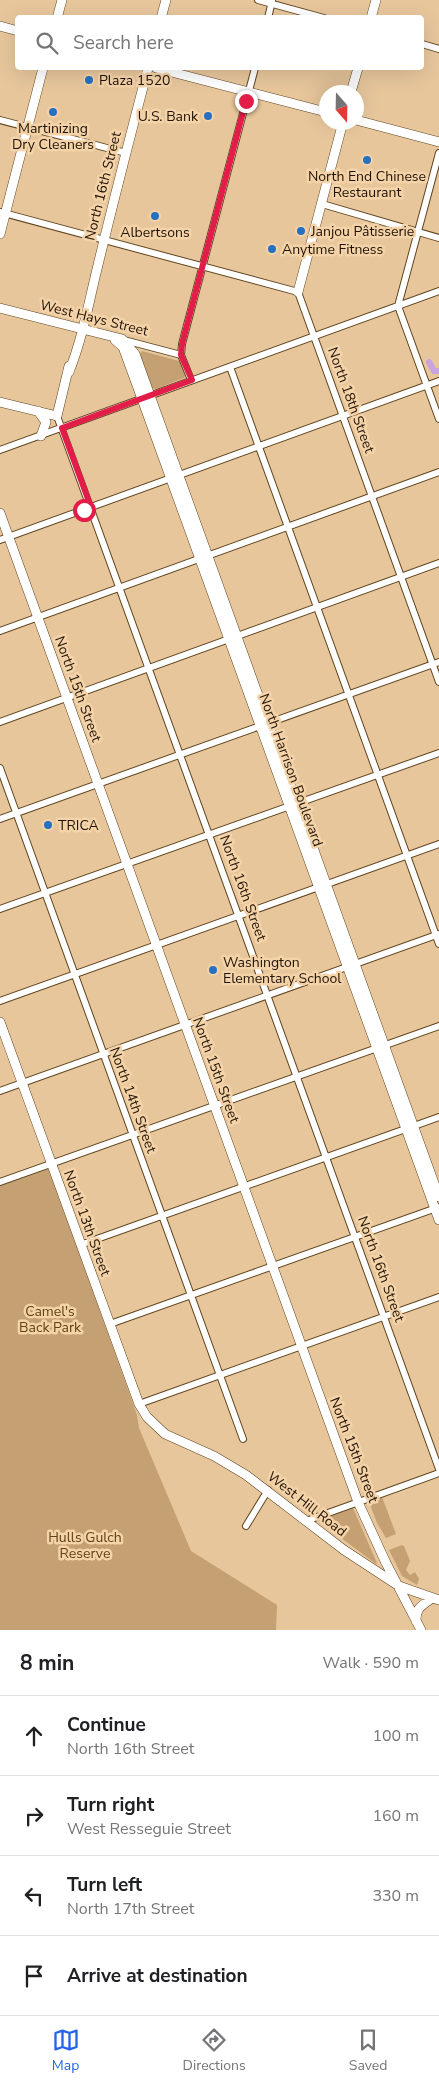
<!DOCTYPE html>
<meta charset="utf-8">
<style>
:root{--surface:#fff;--page:#f6f6f6;--text:#202124;--muted:#757577;--line:#e0e0e0;--accent:#2563eb}
body{margin:0;font-family:"Nunito Sans",sans-serif;background:var(--page);color:var(--text)}
.compass{position:absolute;left:319px;top:85px;width:45px;height:45px;border-radius:50%;background:var(--surface);box-shadow:0 5px 20px #0002;rotate:160deg}
.stop{position:absolute;width:15px;height:15px;margin:-11px;border:4px solid #e11d48;border-radius:50%;background:#fff}
.stop.end{background:#e11d48;border-color:#fff;box-shadow:0 1px 5px #0008}
.list{margin:0;padding:0;list-style:none}
h2{display:flex;justify-content:space-between;align-items:center;height:65px;margin:0;padding:0 20px;font-size:21px}
h2 small{font-size:16px;font-weight:400;color:var(--muted)}
.list li{display:grid;grid-template-columns:32px 1fr auto;gap:15px;align-items:center;box-sizing:border-box;height:80px;padding:0 20px;border-top:1px solid var(--line)}
.list b{display:block;font-size:19px;white-space:nowrap}
.list p{margin:0;font-size:16px;white-space:nowrap;color:var(--muted)}
.list em{font-size:16px;font-style:normal;color:var(--muted)}
.icon{flex:none;width:28px;height:28px;fill:none;stroke:currentColor;stroke-width:2;stroke-linecap:round;stroke-linejoin:round}
.map{position:relative;flex:none;width:439px;height:1630px;overflow:hidden}
.search{position:absolute;background:var(--surface);box-shadow:0 5px 20px #0002;left:15px;right:15px;top:15px;height:55px;display:flex;align-items:center;gap:12px;box-sizing:border-box;padding:0 18px;border-radius:5px;color:var(--muted);font-size:19px}
.sheet{height:385px;background:var(--surface)}
nav{display:flex;justify-content:space-around;align-items:center;box-sizing:border-box;height:70px;border-top:1px solid var(--line);background:var(--surface);font-size:14px;color:var(--muted)}
nav a{display:grid;justify-items:center;gap:2px}
nav .on{color:var(--accent)}
.map>svg:first-child{display:block}
.green{fill:#c4a072}
.lines{fill:none;stroke-linecap:round;stroke-linejoin:round}
.canal{stroke:#c9a3df;stroke-width:6}
.street-casing{stroke:#61451e;stroke-width:8}
.secondary-casing{stroke:#61451e;stroke-width:10}
.street{stroke:#fff;stroke-width:6}
.secondary{stroke:#fff;stroke-width:9}
.route{stroke:#e11d48;stroke-width:6}
.poi-dot{fill:#2570c0;stroke:#f5d3a9;stroke-width:2}
.labels{text-anchor:middle;dominant-baseline:central;stroke-width:5;stroke-linejoin:round;paint-order:stroke}
.poi-label{font-size:14px;fill:#1f1304;stroke:#f5d3a9;text-anchor:start}
.street-label{font-size:14px;fill:#1f1304;stroke:#f5d3a9}
.park-label{font-size:14px;fill:#614214;stroke:#f5d3a9}
</style>
<div class="map">
<svg width="439" height="1630" viewBox="0 0 439 1630">
<rect width="100%" height="100%" fill="#e7c69c"/>
<!-- green -->
<path class="green" d="M142,351L183,362L186,373L184,378L156,389L152,388L140,354Z
M49,1169L137,1415L139,1428L191,1551L277,1605L276,1630H0V1186Z
M382,1497L396,1534L386,1538L377,1523L369,1502Z
M353,1508L377,1563L376,1564L320,1522L321,1519Z
M402,1545L404,1546L410,1561L406,1570L410,1575L415,1572L419,1579L417,1585L402,1576L389,1550Z"/>
<g class="lines">
<!-- canal -->
<path class="canal" d="M429,362L434,371H439"/>
<defs>
<path id="street" d="M258,0L324,18
M268,18L272,1
M422,44L439,49
M0,120L126,153
M439,153L398,306L439,419
M322,204L439,238
M0,212L298,292L439,682
M124,340L181,355
M230,367L439,944
M191,380L181,355L182,344L255,68
M57,416L439,1469
M0,450L439,291
M0,540L439,381
M0,631L439,472
M0,722L439,563
M0,768L243,1439
M0,819L439,662
M0,909L439,753
M0,1001L439,844
M0,1091L439,934
M0,1182L439,1026
M80,1245L439,1117
M110,1324L439,1207
M139,1404L439,1297
M306,1521L439,1473
M246,1526L268,1490"/>
<path id="secondary" d="M57,18L62,0
M161,18L166,0
M371,18L376,0
M0,26L18,31
M156,68L326,112
M351,92L358,68
M356,120L439,142
M0,234L43,68
M298,292L343,122
M0,308L122,339L135,354L439,1197
M115,340L123,347L142,399L439,1220
M69,372C83,337 89,301 98,265C114,199 131,133 148,68
M0,402L57,416L69,366
M38,411L46,422L41,436
M0,513L358,1502L386,1563L421,1630
M0,1022L139,1404L147,1417L165,1434L214,1456L246,1475L344,1550L399,1586L439,1600
M416,1621C416,1607 422,1606 432,1598"/>
</defs>
<!-- street casing -->
<use href="#street" class="street-casing"/>
<!-- secondary casing -->
<use href="#secondary" class="secondary-casing"/>
<!-- street -->
<use href="#street" class="street"/>
<!-- secondary -->
<use href="#secondary" class="secondary"/>
</g>
<g class="lines">
<!-- route -->
<path class="route" d="M84,510L91,507L62,428L192,380L181,355L182,344L246,101"/>
</g>
<!-- markers -->
<g class="poi-dot">
<circle cx="89" cy="80" r="5"/>
<circle cx="53" cy="112" r="5"/>
<circle cx="208" cy="116" r="5"/>
<circle cx="367" cy="160" r="5"/>
<circle cx="155" cy="216" r="5"/>
<circle cx="301" cy="231" r="5"/>
<circle cx="272" cy="249" r="5"/>
<circle cx="48" cy="825" r="5"/>
<circle cx="213" cy="970" r="5"/>
</g>
<g class="labels">
<!-- poi labels -->
<g class="poi-label">
<text x="99" y="80">Plaza 1520</text>
<text x="198" y="116" text-anchor="end">U.S. Bank</text>
<text x="53" y="128" text-anchor="middle">Martinizing<tspan x="53" dy="16">Dry Cleaners</tspan></text>
<text x="367" y="176" text-anchor="middle">North End Chinese<tspan x="367" dy="16">Restaurant</tspan></text>
<text x="311" y="231">Janjou Pâtisserie</text>
<text x="155" y="232" text-anchor="middle">Albertsons</text>
<text x="282" y="249">Anytime Fitness</text>
<text x="58" y="825">TRICA</text>
<text x="223" y="962">Washington<tspan x="223" dy="16">Elementary School</tspan></text>
</g>
<!-- street labels -->
<g class="street-label">
<text transform="translate(103 186) rotate(-76)">North 16th Street</text>
<text transform="translate(94 318) rotate(14)">West Hays Street</text>
<text transform="translate(351 400) rotate(70)">North 18th Street</text>
<text transform="translate(78 689) rotate(70)">North 15th Street</text>
<text transform="translate(291 770) rotate(70)">North Harrison Boulevard</text>
<text transform="translate(243 888) rotate(70)">North 16th Street</text>
<text transform="translate(216 1070) rotate(70)">North 15th Street</text>
<text transform="translate(133 1100) rotate(70)">North 14th Street</text>
<text transform="translate(87 1223) rotate(70)">North 13th Street</text>
<text transform="translate(381 1269) rotate(70)">North 16th Street</text>
<text transform="translate(354 1450) rotate(69)">North 15th Street</text>
<text transform="translate(307 1504) rotate(38)">West Hill Road</text>
</g>
<!-- park labels -->
<g class="park-label">
<text x="50" y="1311">Camel's<tspan x="50" dy="16">Back Park</tspan></text>
<text x="85" y="1537">Hulls Gulch<tspan x="85" dy="16">Reserve</tspan></text>
</g>
</g>
</svg>
<svg class="compass" viewBox="-18 -18 36 36"><path d="M0-13l5 13h-10z" fill="#e53935"/><path d="M0 13l5-13h-10z" fill="#757577"/></svg>
<div class="stop" style="left:84px;top:510px"></div>
<div class="stop end" style="left:246px;top:101px"></div>
<div class="search"><svg class="icon" aria-label="search" viewBox="0 0 24 24"><circle cx="10" cy="10" r="6"/><path d="M15 15l6 6"/></svg>Search here</div>
</div>
<section class="sheet">
<h2>8 min<small>Walk · 590 m</small></h2>
<ul class="list">
<li><svg class="icon" aria-label="ahead" viewBox="0 0 24 24"><path d="M12 20V5M6 11l6-6 6 6"/></svg><div><b>Continue</b><p>North 16th Street</p></div><em>100 m</em></li>
<li><svg class="icon" aria-label="right" viewBox="0 0 24 24"><path d="M7 20v-9h11M14 6l5 5-5 5"/></svg><div><b>Turn right</b><p>West Resseguie Street</p></div><em>160 m</em></li>
<li><svg class="icon" aria-label="left" viewBox="0 0 24 24"><path d="M17 20v-9H6M10 6l-5 5 5 5"/></svg><div><b>Turn left</b><p>North 17th Street</p></div><em>330 m</em></li>
<li><svg class="icon" aria-label="arrive" viewBox="0 0 24 24"><path d="M6 21V4h12l-3 4 3 4H6"/></svg><div><b>Arrive at destination</b></div></li>
</ul>
</section>
<nav>
<a class="on"><svg class="icon" aria-label="map" viewBox="0 0 24 24"><path d="M3 6l6-2 6 2 6-2v14l-6 2-6-2-6 2zM9 4v14M15 6v14"/></svg>Map</a>
<a><svg class="icon" aria-label="directions" viewBox="0 0 24 24"><path d="M12 3l9 9-9 9-9-9zM9 14v-3h6M13 9l2 2-2 2"/></svg>Directions</a>
<a><svg class="icon" aria-label="saved" viewBox="0 0 24 24"><path d="M7 4h10v16l-5-4-5 4z"/></svg>Saved</a>
</nav>
